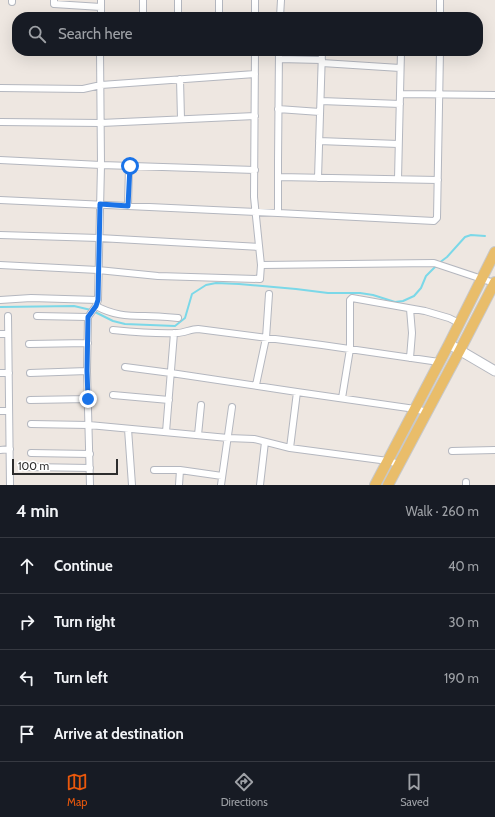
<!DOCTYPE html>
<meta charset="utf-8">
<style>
:root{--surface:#171b24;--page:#242831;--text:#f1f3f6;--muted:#9ea1a6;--line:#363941;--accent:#ea580c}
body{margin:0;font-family:Cabin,sans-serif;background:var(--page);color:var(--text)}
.scale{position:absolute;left:12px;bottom:10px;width:106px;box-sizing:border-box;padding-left:4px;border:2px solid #2d2d2d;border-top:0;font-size:11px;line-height:14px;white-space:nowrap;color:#2d2d2d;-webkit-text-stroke:3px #fff;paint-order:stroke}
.stop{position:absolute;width:12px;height:12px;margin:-9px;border:3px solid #1a73e8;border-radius:50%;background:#fff}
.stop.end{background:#1a73e8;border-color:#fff;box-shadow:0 1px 4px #0008}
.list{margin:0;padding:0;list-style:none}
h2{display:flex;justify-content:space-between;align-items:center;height:52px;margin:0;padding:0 16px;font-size:17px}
h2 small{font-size:13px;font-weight:400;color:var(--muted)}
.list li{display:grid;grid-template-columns:26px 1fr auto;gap:12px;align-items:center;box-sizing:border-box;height:56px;padding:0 16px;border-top:1px solid var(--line)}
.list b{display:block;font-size:15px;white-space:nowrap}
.list em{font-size:13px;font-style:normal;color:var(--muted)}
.icon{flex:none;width:22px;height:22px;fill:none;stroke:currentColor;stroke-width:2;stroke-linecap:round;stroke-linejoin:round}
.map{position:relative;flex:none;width:495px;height:485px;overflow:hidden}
.search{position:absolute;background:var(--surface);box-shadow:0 4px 16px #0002;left:12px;right:12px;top:12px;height:44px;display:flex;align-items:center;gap:10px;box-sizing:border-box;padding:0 14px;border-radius:16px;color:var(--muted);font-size:15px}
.sheet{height:276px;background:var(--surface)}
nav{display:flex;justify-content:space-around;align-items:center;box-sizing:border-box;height:56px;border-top:1px solid var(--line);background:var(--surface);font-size:11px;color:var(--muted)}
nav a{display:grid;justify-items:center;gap:2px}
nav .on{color:var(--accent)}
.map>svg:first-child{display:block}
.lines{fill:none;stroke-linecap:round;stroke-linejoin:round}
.stream{stroke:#7bd8e8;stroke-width:2}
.street-casing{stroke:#b4b7bf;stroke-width:8}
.secondary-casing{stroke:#b4b7bf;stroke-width:11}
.primary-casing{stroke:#c8c8c8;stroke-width:12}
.street{stroke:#fff;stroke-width:6}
.secondary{stroke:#fff;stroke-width:9}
.primary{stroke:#e9bd6a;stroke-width:10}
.route{stroke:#1a73e8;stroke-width:5}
</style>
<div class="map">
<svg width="495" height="485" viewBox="0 0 495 485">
<rect width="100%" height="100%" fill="#eee7e1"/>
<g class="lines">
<!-- stream -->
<path class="stream" d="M439,263L447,257L465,237L471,235L485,236
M0,307L74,306L91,310L113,321L125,324L175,326L185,318L192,294L206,285L216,283L239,284L296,289L328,293H360L373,295L395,302L403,301L414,296L421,288L426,276L436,266"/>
<defs>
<path id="street" d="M54,0V4L101,7
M143,0V17
M178,0V17
M219,0V17
M255,0V17
M440,0V17
M12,2V0
M101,17V0
M280,17L281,0
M279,59L322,60
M322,63L400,68
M180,79L181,119
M0,88L83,89L101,85L255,74
M400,94L495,95
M321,101L400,104
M278,109L320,112
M0,122L101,123L255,116
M319,141L398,144
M0,160L101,165L255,170
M278,177L438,180
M318,178L322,51
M398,179L401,51
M0,200L278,213L434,221L437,218L440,51
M128,206L129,166
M278,213V161L279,51
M0,235L99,238L259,247
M0,265L98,270L158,276L260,279L261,265L254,197L255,51
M261,265L434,263L494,283
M0,300L31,298L98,300
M96,306C113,315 126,316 145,316C156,316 167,317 178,318
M410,309L412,333L410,358
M8,316L10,485
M37,316L88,317
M113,330C134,332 155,334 177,333C184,333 191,329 198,329L322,345L439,362
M0,334H8
M29,344L88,343
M125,367L171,373L297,392L415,409L427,412
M0,373H9
M30,373L87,371
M256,385L266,338L269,294
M113,395L169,400
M342,398L350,349V300L352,298L425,311L449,318L459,323
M30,400L88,399
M0,411H9
M31,424L89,425L228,438L254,439L290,448L388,461L399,464
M128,429L132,485
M166,432L174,333
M198,435L201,405
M290,448L297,392
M0,450L10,449
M452,451L495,450
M31,453L90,454
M28,467L90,468
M154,470H180L222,476
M466,482V485
M90,485L87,371L88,317L96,306L98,300L101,165L100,51
M179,485L180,470
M221,485L232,407
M260,485L265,442"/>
<path id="secondary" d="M449,344L495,371"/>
<path id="primary" d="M375,485L449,344L495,252
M388,485L460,350L495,282"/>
</defs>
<!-- street casing -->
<use href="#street" class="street-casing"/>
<!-- secondary casing -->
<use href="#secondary" class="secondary-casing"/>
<!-- primary casing -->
<use href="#primary" class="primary-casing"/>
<!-- street -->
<use href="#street" class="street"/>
<!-- secondary -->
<use href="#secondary" class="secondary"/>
<!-- primary -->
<use href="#primary" class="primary"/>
</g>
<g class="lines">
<!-- route -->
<path class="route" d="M88,399L87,371L88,317L96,306L98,300L100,204L128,206L130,166"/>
</g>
</svg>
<div class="scale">100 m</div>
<div class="stop" style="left:130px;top:166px"></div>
<div class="stop end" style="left:88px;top:399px"></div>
<div class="search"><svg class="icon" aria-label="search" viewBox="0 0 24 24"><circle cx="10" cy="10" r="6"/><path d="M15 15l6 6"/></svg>Search here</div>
</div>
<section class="sheet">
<h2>4 min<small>Walk · 260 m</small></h2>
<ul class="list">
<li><svg class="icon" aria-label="ahead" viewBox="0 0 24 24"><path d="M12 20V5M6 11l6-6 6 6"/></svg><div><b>Continue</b></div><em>40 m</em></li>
<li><svg class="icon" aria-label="right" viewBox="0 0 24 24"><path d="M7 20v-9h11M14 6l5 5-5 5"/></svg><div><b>Turn right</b></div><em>30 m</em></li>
<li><svg class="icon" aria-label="left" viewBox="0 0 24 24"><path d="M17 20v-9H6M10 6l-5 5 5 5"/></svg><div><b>Turn left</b></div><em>190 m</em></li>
<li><svg class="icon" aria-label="arrive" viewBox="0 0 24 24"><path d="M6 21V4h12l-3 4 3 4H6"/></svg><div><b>Arrive at destination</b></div></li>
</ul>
</section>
<nav>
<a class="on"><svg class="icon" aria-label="map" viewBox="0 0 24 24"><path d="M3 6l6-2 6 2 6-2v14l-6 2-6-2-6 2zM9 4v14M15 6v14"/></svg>Map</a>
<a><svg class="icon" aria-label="directions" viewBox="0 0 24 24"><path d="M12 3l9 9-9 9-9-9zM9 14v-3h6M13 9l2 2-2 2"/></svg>Directions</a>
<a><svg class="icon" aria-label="saved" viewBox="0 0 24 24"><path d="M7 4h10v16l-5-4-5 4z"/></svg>Saved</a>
</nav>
